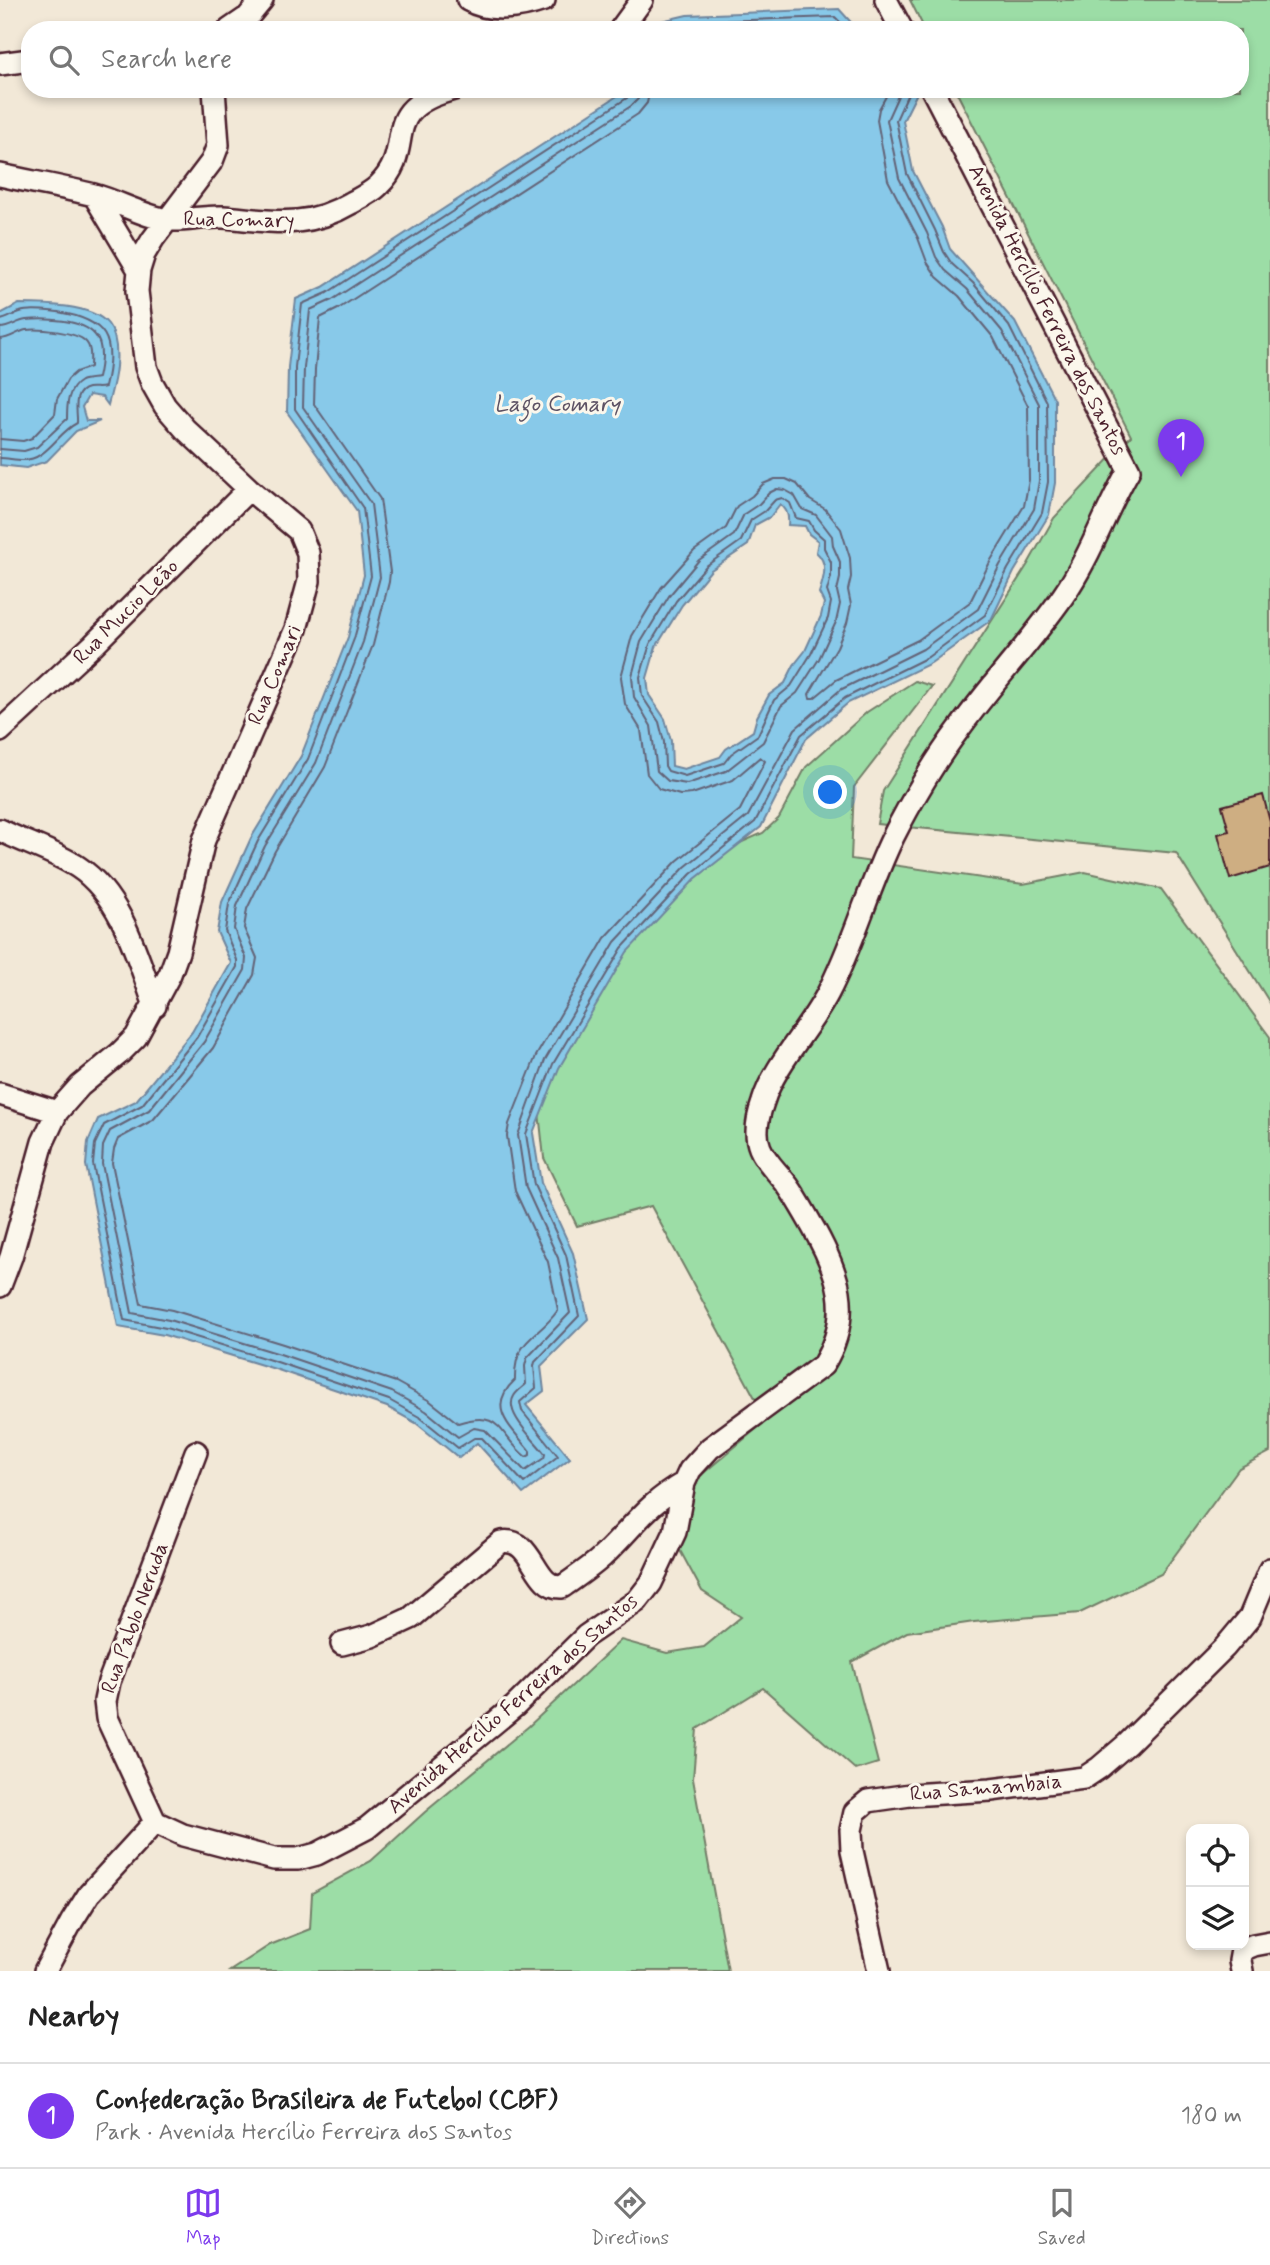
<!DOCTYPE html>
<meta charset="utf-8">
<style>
:root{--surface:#fff;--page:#f6f6f6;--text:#222;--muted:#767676;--line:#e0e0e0;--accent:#7c3aed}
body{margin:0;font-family:Mynerve,sans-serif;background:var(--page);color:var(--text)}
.controls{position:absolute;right:21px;bottom:21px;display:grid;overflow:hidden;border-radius:14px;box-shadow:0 4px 10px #0003}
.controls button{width:63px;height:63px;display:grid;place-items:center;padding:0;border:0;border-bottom:2px solid var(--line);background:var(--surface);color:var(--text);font:35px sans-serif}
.you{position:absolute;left:831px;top:793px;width:24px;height:24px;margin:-18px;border:5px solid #fff;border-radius:50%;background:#1a73e8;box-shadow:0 0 0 10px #1a73e833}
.badge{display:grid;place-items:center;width:46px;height:46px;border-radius:50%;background:var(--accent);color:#fff;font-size:23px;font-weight:700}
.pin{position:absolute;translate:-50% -58px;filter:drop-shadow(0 2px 4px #0008)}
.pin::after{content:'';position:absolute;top:37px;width:24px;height:21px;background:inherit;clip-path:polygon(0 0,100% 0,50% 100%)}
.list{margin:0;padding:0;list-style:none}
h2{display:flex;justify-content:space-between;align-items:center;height:91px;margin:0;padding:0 28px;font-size:30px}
h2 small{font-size:23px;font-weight:400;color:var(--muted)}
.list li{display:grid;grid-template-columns:46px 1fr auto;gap:21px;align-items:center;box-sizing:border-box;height:105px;padding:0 28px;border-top:2px solid var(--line)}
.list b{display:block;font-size:26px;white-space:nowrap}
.list p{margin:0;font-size:23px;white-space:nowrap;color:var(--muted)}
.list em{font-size:23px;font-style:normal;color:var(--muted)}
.icon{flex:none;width:38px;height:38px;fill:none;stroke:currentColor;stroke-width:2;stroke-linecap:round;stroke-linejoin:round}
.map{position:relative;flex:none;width:1270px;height:1971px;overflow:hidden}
.search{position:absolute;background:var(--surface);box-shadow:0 4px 10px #0003;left:21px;right:21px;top:21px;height:77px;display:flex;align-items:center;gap:18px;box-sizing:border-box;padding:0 24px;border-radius:28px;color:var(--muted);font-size:26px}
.sheet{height:196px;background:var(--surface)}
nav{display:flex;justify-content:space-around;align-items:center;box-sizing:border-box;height:98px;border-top:2px solid var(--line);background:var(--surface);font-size:19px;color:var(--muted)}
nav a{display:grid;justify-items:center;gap:4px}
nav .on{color:var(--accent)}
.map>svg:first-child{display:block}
.green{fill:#9cdda6;stroke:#737e68;stroke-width:2}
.water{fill:#88c9e9;stroke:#6f859d;stroke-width:2;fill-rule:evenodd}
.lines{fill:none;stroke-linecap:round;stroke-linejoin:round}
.shore{stroke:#636377;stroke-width:2}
.building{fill:#ceae82;stroke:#4a1f2b;stroke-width:2}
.street-casing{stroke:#4a1f2b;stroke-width:26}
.street{stroke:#fbf7ec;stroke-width:21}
.labels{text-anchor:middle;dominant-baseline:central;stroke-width:6;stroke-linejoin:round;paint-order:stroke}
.street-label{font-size:21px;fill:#4a1f2b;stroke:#fbf7ec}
.water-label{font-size:23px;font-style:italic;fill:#5d5264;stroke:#fbf7ec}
</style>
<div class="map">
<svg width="1270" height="1971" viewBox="0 0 1270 1971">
<rect width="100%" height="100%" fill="#f2e8d7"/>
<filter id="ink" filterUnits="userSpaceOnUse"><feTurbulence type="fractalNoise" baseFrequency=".0143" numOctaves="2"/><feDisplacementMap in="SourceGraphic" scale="14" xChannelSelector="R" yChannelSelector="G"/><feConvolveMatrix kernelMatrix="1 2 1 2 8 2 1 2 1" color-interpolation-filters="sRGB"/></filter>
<g filter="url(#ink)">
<!-- green -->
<path class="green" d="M910,0H1270V1003L1176,853L877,824L883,791L1028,564L1054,518L1131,436L955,89H1240V30H925Z
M915,681L932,686L854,787L851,859L1023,884L1085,872L1161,889L1270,1037V1452L1239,1468L1161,1574L1080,1613L974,1622L907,1632L852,1662L878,1763L856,1770L763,1688L697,1729L693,1779L728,1971H230L270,1945L310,1929L312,1893L371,1861L425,1812L529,1726L621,1640L667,1653L704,1647L741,1617L702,1591L670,1532L700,1476L767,1420L651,1206L577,1226L544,1158L539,1112L558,1051L626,934L692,864L763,833L779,818L806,767L867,712Z"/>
<!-- water -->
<path class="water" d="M839,9L858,30H658L661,21L687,15Z
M628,89H917V93L903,121L913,171L942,227L950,249L1015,322L1055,400V483L1049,515L1014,572L991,620L931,663L848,703L806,739L761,827L695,879L627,952L559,1068L533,1133L541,1183L573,1253L588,1319L541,1366L544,1391L526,1405L570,1458L523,1494L477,1443L459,1458L416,1423L387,1407L275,1369L164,1335L118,1327L86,1165L88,1142L98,1119L136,1101L192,1032L231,963L217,932L222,902L251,838L301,756L348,637L364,575L357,511L287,412L288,367L296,299L323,287ZM780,504C787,509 789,517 788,525L805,526L809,534L818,541L816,552C829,563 824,578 819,593L824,603L821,616L805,651L794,665L785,683L769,695L757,717L753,731L726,749L720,757L684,769L672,766L671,741L665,719L649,695L647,678L656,647L682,605L711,570L748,545L755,525L770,517Z
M19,304C43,304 92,304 108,324C117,335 117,355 116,367C115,380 111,393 108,405L102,397L89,395L82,407L86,421H100L76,431L47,461L26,468L0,465V314Z"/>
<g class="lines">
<!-- shore -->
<path class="shore" d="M665,30L668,27L687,22L835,17L848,30
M747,30L831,26L836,30
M631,89L627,98L327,293L302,304L295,367V409L363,508L371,576L354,639L308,759L258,841L229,904L225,931L237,960V967L197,1037L142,1105L104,1125L95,1144L93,1164L124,1320L166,1328L277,1362L389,1400L421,1418L458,1448L474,1438H482L524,1483L558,1456L522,1411L520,1402L536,1388L534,1366L535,1362L579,1316L566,1255L534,1185L526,1134L553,1064L622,948L691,874L755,822L801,735L845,698L928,657L985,615L1008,569L1042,513L1048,482L1047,402L1009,326L973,283L952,264L944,252L935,230L907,174L896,120L910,89
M639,89L638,99L631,106L332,300L310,310L304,368L303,407L371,504L380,577L363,642L316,763L265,846L237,906L234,929L246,958L245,970L204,1042L149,1110L110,1131L103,1146L102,1164L132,1313L169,1320L280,1354L392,1392L426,1411L458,1437L474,1428L485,1430L525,1471L544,1458L545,1454C536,1441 503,1413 514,1396C517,1391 522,1388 526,1384L525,1366L527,1358L570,1313L558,1258L526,1188L518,1135L545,1060L615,942L685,867L748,816L795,729L840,690L923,649L978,609L1000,565L1034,509L1039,481V404L1002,331L967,289L945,270L936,257L927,233L899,178L887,120L901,89
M650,89L647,103L638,114L338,309L320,318L315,369L314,404L380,499L390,572L389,582L373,645L325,767L275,851L247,909L244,928L257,958L254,975L213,1048L153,1120L118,1139L114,1149L112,1163L141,1304L172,1310L283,1344L396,1382L430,1401L458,1423C503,1409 497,1434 526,1457L530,1455V1451C511,1427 485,1408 515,1380C514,1338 538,1339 558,1310L548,1262L515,1191L507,1136L509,1124L536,1056L605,938L677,861L740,810L765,761L760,757L733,780L692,794L680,795L659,789L647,774L641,730L625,704L621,677L632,636L661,588L694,551L726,528L737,506L752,496L763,484L775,479H786L797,484L810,500L825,509L841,529L850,558L851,577L848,590L851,605L847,623L837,647L809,694L810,698H814L836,680L918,640L970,602L991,560L1024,506L1029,480L1028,406L993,337L959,296L937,277L927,262L918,238L888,180L877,120L879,109L890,89
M0,320C8,319 13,314 20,312C30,308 47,311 58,312C107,320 117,339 105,387C99,389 94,387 88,388C71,392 78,413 77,423C57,433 47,460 23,460C15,460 7,458 0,458
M0,328C10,328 17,321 26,320C45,318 82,319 95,335C104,345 101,365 98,378C93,379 86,379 81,381C67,389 67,406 67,419L37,447L24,451L0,449
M0,339C10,339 17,332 26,330C39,328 76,332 85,341C92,347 90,359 90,367L76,372L68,379L57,399L55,414L32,438L23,441L0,439
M777,489L785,490L794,495L802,509L816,515L832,536L833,546L840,562V578L837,591L840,604L836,622L819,659L797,693L781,706L763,742L726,771L687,784L668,781L657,771L651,726L634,697L632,676L641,642L669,596L699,560L734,535L744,514L759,504L769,493Z
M782,498L790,503L796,518L809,521L814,530L824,539V548L831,562V577L827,591L831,602L828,618L811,654L791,686L774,700L758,735L731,754L724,763L685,776L668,771L665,766L664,742L659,722L642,696L640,677L650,644L676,601L706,566L741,541L751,520L765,511L775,500Z"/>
</g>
<!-- building -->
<path class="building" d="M1263,795L1270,822V867L1230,879L1218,834L1229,831L1222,806Z"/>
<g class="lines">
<defs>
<path id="street" d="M468,0C490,13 521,8 544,0
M886,0L902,30
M229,30L248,17L262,0
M620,30L642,0
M0,64L30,60
M0,175C31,182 63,187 94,195C117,201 147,218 170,220C187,221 205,216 223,217C272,221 305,230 351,203C360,198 371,193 378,186C419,147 374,110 454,89
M94,195L139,270
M0,731L93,645L249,489
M0,830C25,843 54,851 78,867C122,896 138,959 155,1006
M0,1094L57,1112
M0,1286L11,1257L43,1142L57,1112L80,1086L120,1053L136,1037L170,974L178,952L204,840L296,629L309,581L308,553L299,531L249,489L185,429L165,406L152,383L146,367L137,291L139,270L144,254L153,239L212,161L218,145L214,89
M342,1644L372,1636L411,1618L501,1542C534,1536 533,1589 562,1587C576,1577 590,1568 602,1557C633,1528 645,1505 684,1483
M155,1822L183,1835L274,1859H298L317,1854L367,1828L515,1706L586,1636L637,1601L651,1583L675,1532L684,1483L690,1470L710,1448L823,1365C855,1313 838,1270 810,1222C803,1210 796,1197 788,1186C779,1173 766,1163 760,1148C754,1134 758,1116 763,1102C774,1065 810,1028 828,993C854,943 868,888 893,837C910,803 936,759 959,729C992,683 1031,642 1063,596C1091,556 1105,511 1129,470L932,89
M155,1822L107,1718L105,1701L109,1682L196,1452
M45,1971L72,1921L89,1894L155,1822
M879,1971L852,1851L851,1830L855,1812L868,1801L910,1795L991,1790L1084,1778L1099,1768L1127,1744L1225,1647L1250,1617L1270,1569
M1242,1971L1240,1961L1242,1950L1254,1945L1270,1942"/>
</defs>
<!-- street casing -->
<use href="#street" class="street-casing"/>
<!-- street -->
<use href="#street" class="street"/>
</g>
</g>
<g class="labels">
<!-- street labels -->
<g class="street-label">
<text transform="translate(239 220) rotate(1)">Rua Comary</text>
<text transform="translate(1047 310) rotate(63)">Avenida Hercílio Ferreira dos Santos</text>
<text transform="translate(126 612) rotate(-45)">Rua Mucio Leão</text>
<text transform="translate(275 675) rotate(-67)">Rua Comari</text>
<text transform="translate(135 1618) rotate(-70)">Rua Pablo Neruda</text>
<text transform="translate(513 1704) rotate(-41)">Avenida Hercílio Ferreira dos Santos</text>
<text transform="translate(986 1788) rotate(-5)">Rua Samambaia</text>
</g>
<!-- water labels -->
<g class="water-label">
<text x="557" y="405">Lago Comary</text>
</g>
</g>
</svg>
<div class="controls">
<button><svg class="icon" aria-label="locate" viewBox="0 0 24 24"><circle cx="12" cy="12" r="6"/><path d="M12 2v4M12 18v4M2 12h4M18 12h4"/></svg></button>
<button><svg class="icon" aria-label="layers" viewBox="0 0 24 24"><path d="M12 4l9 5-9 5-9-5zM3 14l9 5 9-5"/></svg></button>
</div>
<div class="you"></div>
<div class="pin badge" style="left:1181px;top:477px">1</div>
<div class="search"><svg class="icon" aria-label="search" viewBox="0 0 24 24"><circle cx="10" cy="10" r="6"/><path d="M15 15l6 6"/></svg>Search here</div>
</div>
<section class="sheet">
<h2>Nearby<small></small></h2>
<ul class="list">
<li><span class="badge">1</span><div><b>Confederação Brasileira de Futebol (CBF)</b><p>Park · Avenida Hercílio Ferreira dos Santos</p></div><em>180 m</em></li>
</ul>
</section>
<nav>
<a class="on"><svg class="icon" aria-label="map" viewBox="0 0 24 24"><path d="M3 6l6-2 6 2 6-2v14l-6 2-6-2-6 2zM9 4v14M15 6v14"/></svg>Map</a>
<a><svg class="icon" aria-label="directions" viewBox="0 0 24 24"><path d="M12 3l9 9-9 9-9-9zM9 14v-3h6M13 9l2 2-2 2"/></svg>Directions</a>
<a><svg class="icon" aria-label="saved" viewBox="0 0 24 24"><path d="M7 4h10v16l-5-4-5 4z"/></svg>Saved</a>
</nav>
